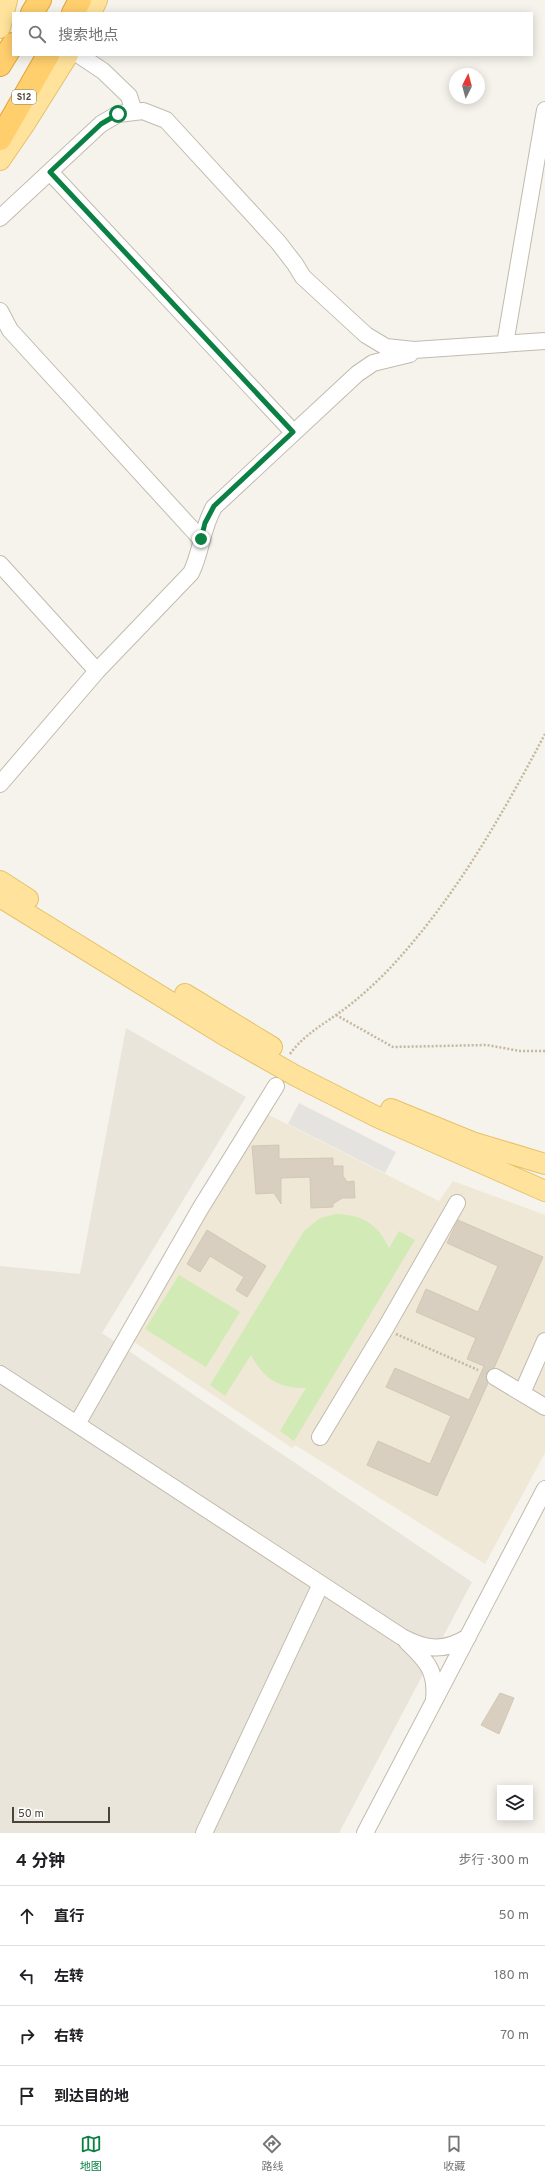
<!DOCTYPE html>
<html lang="zh">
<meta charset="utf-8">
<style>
:root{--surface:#fff;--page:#f2f2f2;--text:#202124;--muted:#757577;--line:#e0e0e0;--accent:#0b8043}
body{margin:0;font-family:Overpass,"Noto Sans SC",sans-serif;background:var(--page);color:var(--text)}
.controls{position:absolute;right:12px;bottom:12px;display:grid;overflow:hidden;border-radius:0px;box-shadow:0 2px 10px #0003}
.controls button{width:36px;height:36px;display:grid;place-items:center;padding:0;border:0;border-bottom:1px solid var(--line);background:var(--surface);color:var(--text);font:20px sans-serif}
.compass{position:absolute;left:449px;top:68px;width:36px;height:36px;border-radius:50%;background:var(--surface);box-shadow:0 2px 10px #0003;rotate:6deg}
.scale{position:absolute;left:12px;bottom:10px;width:98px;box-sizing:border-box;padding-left:4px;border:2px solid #4b4439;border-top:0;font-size:11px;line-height:14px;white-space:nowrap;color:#4b4439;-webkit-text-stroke:3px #fff;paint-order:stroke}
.stop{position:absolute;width:12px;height:12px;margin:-9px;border:3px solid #0b8043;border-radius:50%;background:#fff}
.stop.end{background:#0b8043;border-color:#fff;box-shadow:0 1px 4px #0008}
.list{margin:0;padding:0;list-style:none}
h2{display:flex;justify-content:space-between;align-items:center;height:52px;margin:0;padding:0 16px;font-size:17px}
h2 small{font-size:13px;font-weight:400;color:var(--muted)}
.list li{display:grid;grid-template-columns:26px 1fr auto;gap:12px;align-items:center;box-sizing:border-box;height:60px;padding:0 16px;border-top:1px solid var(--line)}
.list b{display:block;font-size:15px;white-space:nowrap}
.list em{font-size:13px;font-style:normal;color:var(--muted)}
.icon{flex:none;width:22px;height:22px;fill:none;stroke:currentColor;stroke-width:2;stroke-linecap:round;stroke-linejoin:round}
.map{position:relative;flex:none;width:545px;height:1833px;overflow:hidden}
.search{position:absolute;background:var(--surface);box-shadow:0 2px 10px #0003;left:12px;right:12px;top:12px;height:44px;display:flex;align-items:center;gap:10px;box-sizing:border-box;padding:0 14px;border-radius:0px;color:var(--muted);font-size:15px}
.sheet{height:292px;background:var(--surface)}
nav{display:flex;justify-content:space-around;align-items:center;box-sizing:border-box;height:56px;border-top:1px solid var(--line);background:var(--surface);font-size:11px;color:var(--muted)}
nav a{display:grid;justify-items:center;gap:2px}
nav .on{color:var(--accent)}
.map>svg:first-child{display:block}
.residential{fill:#eae5da}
.education{fill:#efe8d6}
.green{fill:#d2eab5}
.parking{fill:#e5e3e0}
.building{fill:#d8cfc1;stroke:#d3c7b4}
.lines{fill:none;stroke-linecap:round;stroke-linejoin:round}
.minor-casing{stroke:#c2bbae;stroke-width:18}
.major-casing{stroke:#e6c16a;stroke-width:22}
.highway-casing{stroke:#e0a43c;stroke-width:24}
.path{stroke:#c4b79f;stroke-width:2.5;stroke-dasharray:2 2;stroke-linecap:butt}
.minor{stroke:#fff;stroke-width:16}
.major{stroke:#ffe39c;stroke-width:20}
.highway{stroke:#ffcf6e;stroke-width:22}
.route{stroke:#0b8043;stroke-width:5}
.labels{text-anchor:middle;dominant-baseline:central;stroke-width:3.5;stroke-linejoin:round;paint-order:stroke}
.shield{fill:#fff;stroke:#817c74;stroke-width:1}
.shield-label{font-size:9px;font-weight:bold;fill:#4b4439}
</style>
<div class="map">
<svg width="545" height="1833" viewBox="0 0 545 1833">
<rect width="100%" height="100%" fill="#f6f3ec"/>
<!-- residential -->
<path class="residential" d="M126,1028L246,1097L102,1333L472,1582L339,1833H0V1266L80,1274Z"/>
<!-- education -->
<path class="education" d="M267,1114L439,1201L453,1181L545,1215V1453L485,1564L295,1445L292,1448L131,1340Z"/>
<!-- green -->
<path class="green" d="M336,1214C363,1215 378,1224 389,1248L399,1231L415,1240L294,1441L280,1431L306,1388C279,1389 263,1378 251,1355L225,1396L210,1385L304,1231L320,1218Z
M179,1275L240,1312L206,1367L145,1329Z"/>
<!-- parking -->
<path class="parking" d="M299,1103L396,1152L385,1173L288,1124Z"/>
<!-- building -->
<path class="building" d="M279,1145V1159L333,1158V1166H343V1176L347,1182L354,1181L355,1198H342L333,1204V1207L311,1208L310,1177L281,1178V1204L274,1193L256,1194L252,1146Z
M458,1220L543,1257L494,1368L487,1372L486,1377L488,1383L437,1496L367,1465L378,1441L430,1464L451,1416L386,1387L395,1368L469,1400L484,1366L467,1359L476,1338L416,1312L426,1289L478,1312L498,1266L447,1243Z
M207,1230L266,1266L247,1297L236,1290L244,1277L210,1256L200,1272L187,1264Z
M500,1693L514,1698L499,1734L481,1725Z"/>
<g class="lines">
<defs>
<path id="minor" d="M79,55L103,71L129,96L134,112
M50,172L293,432
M0,218L101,124L118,114L143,111L166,120L278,242L295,264L303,277L366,335L386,347L414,350L545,341
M0,311L10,330L201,539
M505,344L545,110
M0,564L97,671L0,784
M97,671L191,573C202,551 201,530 214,507L357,374L373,363L410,354
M0,1374L402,1637C426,1650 444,1652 468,1637
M495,1377L545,1407
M522,1393L545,1341
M77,1424L200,1209L276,1086
M320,1437L385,1329L457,1203
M407,1642C426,1660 437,1671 434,1699
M204,1833L321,1584
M365,1833L545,1489"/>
<path id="major" d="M91,13L97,0
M0,28L7,0
M0,160L26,122L68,55
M0,881L28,899
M0,897L224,1035L296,1076L377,1117L545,1191
M185,994L272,1047
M391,1109L472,1142L545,1164"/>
<path id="highway" d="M32,13L40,0
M73,13L80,0
M0,65L13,44
M0,139L48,55"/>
</defs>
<!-- minor casing -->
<use href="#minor" class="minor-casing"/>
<!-- major casing -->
<use href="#major" class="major-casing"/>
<!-- highway casing -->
<use href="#highway" class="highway-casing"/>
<!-- path -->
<path class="path" d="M336,1015L393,1047L487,1045L520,1051H545
M290,1054C303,1036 319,1027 336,1015C355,1002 375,984 391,967C455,898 501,817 545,734
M396,1334L478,1370"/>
<!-- minor -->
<use href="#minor" class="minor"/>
<!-- major -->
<use href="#major" class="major"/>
<!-- highway -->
<use href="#highway" class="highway"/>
</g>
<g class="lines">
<!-- route -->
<path class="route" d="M118,114L101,124L50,172L293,432L214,506L205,523L201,539"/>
</g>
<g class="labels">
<!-- shield labels -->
<rect class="shield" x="12" y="90" width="24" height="14" rx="3"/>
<g class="shield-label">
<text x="24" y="97">S12</text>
</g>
</g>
</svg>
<div class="controls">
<button><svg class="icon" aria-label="layers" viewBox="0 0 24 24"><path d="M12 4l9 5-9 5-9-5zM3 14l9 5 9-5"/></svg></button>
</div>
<svg class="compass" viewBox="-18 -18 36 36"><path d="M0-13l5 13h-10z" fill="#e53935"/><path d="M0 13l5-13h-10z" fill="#757577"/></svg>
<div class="scale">50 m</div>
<div class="stop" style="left:118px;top:114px"></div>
<div class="stop end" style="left:201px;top:539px"></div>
<div class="search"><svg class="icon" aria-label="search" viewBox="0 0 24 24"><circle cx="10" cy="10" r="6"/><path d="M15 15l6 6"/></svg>搜索地点</div>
</div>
<section class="sheet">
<h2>4 分钟<small>步行 · 300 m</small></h2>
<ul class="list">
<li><svg class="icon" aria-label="ahead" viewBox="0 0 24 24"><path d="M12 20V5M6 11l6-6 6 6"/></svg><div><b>直行</b></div><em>50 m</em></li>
<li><svg class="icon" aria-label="left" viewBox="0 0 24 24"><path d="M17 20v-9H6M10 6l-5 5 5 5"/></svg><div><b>左转</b></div><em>180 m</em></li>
<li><svg class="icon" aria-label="right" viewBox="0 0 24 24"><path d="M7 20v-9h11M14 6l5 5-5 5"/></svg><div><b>右转</b></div><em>70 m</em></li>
<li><svg class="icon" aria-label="arrive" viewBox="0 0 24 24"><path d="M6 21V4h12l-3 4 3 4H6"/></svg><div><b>到达目的地</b></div></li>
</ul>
</section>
<nav>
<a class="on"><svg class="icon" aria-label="map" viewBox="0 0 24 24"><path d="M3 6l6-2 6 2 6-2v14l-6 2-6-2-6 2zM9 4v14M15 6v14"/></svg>地图</a>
<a><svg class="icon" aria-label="directions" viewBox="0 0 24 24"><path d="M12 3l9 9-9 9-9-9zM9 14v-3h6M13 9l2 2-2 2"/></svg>路线</a>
<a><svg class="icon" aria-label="saved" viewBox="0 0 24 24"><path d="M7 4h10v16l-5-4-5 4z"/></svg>收藏</a>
</nav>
